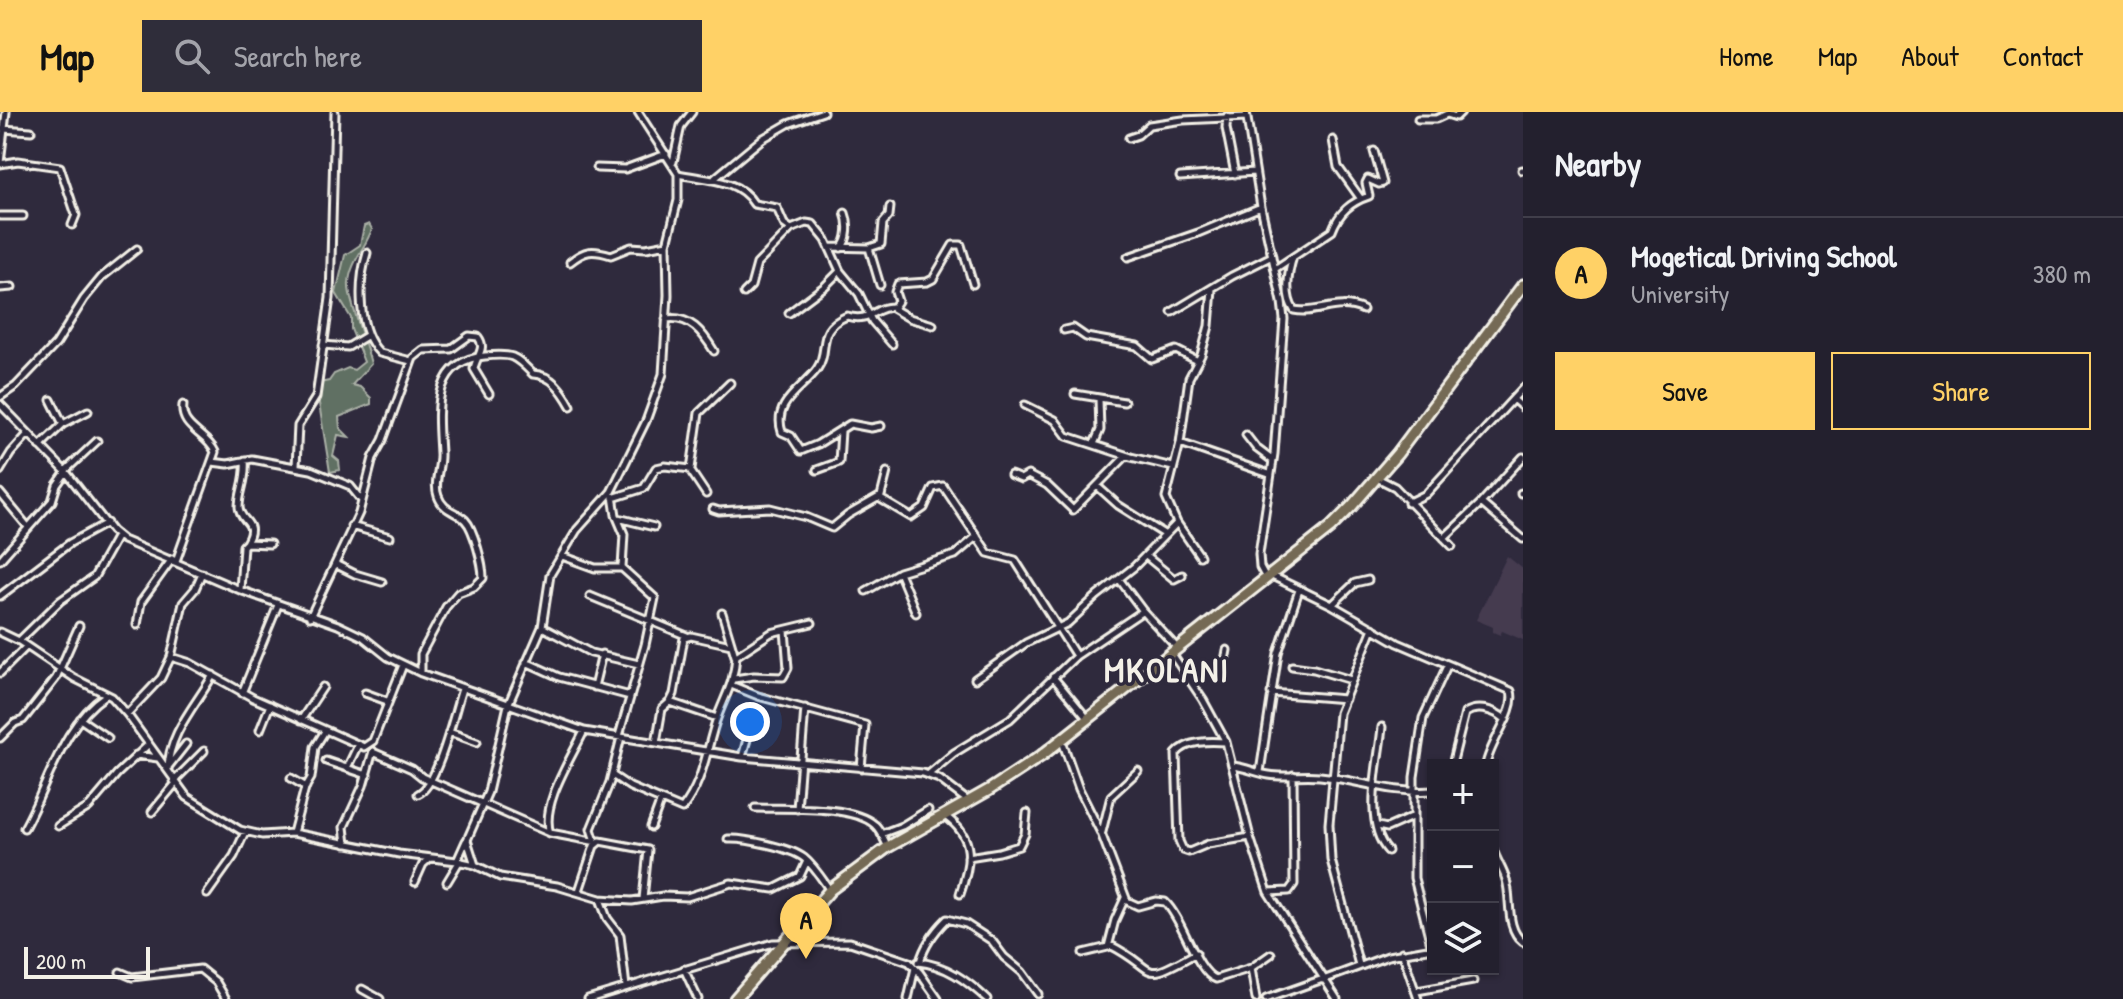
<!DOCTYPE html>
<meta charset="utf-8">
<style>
:root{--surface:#23202e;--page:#2f2d3a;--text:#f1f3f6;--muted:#a3a3aa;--line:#403e4a;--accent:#ffd166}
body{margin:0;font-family:"Patrick Hand",sans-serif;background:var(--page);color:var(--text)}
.controls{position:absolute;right:24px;bottom:24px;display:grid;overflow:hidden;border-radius:0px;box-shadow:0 2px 6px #0004}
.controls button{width:72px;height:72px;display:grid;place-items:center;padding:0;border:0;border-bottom:2px solid var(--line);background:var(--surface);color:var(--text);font:40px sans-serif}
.scale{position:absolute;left:24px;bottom:20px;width:126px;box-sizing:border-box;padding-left:8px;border:4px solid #f4f1e8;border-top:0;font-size:22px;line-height:28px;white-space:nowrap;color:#f4f1e8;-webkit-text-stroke:6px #2f2a3d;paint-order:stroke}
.you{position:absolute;left:750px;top:610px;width:28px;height:28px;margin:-20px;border:6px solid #fff;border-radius:50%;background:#1a73e8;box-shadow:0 0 0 12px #1a73e833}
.badge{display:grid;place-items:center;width:52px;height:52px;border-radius:50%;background:var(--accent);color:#111;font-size:26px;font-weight:700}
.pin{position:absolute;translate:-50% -66px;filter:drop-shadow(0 2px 4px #0008)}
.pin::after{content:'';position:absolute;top:42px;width:28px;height:24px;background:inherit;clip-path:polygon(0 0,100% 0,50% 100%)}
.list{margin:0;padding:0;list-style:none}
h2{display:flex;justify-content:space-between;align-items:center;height:104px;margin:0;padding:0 32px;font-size:34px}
h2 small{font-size:26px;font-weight:400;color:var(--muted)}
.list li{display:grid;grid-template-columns:52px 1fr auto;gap:24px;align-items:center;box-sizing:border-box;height:112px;padding:0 32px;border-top:2px solid var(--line)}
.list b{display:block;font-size:30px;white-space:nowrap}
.list p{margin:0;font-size:26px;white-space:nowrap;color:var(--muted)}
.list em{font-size:26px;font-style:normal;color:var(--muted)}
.actions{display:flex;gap:16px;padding:24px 32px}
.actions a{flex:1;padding:18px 0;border:2px solid var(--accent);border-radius:0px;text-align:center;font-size:28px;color:var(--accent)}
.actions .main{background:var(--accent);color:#111}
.icon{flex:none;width:44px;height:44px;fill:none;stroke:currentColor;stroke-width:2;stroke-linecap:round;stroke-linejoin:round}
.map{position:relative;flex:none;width:1523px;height:887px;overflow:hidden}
header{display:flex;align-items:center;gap:48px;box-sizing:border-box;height:112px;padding:0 40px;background:var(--accent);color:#111}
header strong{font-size:38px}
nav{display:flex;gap:44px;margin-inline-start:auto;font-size:28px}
.search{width:560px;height:72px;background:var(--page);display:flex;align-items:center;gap:20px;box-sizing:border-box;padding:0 28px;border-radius:0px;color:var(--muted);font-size:30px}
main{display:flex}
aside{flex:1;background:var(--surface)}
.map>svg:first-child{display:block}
.built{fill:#443a4f}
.green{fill:#616f64;stroke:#aab0a6;stroke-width:2}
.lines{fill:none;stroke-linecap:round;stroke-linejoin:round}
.minor-casing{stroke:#f4f1e8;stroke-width:11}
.highway-casing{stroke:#f4f1e8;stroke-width:15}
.minor{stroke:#2f2a3d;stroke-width:5}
.highway{stroke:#756a55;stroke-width:9}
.labels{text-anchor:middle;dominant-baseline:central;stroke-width:7;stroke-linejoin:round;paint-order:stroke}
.district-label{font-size:34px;font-weight:bold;letter-spacing:2px;fill:#f4f1e8;stroke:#2f2a3d}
</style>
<header>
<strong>Map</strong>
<div class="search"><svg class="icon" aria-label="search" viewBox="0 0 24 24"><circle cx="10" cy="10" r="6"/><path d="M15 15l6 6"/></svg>Search here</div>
<nav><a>Home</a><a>Map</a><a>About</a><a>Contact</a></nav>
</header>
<main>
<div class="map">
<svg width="1523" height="887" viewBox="0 0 1523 887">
<rect width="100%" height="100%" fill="#2f2a3d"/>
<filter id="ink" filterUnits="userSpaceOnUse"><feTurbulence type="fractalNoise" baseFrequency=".0125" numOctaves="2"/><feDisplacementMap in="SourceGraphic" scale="16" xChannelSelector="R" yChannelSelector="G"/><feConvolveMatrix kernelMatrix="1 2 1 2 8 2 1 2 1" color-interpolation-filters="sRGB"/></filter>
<g filter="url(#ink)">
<!-- built -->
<path class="built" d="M1507,444L1523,457V528L1502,519L1500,523L1493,520V515L1476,508Z"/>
<!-- green -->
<path class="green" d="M369,112L372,117C366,135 350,151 349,171C347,185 367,233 371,252L352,273L360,275L371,286V292L339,305L340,316L349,325L338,323L333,344L339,349L340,358L330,360L317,279L319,271L329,269L334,262L348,256L354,258L364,250L351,217V206L336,181L345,143L360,133L364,114Z"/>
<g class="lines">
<defs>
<path id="minor" d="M1246,0L1261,95L1282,190L1284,207L1274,342L1259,442L1260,455L1266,466
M1227,4L1226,16L1235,62
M1418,7H1436L1447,2L1456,5L1461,0
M3,17L31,19
M1129,26L1138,23L1149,13L1183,8L1247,5
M1333,28L1338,55L1361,87
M673,50L681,14L692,0
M0,51L6,0
M0,52L18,49L60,55L76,103L72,113
M597,56L625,57L666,42
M1522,58H1523
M678,62C706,68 738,66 754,92L777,96L784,112L791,117L806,111L813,112L826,128L840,159L859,182L872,209L892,232
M1180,65L1255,60
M715,66L762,27L788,12L823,0
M0,104H23
M830,135L869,136L881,132L883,111L889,104L890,95
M841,136C849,128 849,111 845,101
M869,136L880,173
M367,141C358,170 357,219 380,241L411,249
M1128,145L1198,121L1261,95
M1293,145C1288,160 1284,184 1294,198C1318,203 1337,186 1363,198
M570,150C585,138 592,137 611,143L631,135L646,136L667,132
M1275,157L1332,119C1339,100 1351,90 1369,84L1366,71L1368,67L1379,72L1383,71L1374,39
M0,176L12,175
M744,181L751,174L757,152L791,117
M892,196L909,206L933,213
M1172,200L1232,164L1272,144
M789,201L825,174L840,159
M666,207C690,203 703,221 714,239
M1064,218L1073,216L1086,225L1137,234L1152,247L1176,238L1198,249
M323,233L348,235L368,223
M1075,282L1124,290
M0,285L16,274L56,232L84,187L102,165L137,137
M1513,287L1523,296
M51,288L63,312
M0,292L66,360L112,419L123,428L240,478L338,513L363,525L388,545L421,561L584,619L742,645L923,661L939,667L968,689
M1025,293L1055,308L1067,324L1131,345L1173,355
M881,314L871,316L850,312L818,332L801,339L791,324L782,320C772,290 803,277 817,257C831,237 814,218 847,204C871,211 874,194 894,195L898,189L895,180L898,172L927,170L933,167L953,133H961L973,172
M1246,323L1256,336L1272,348
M1180,331L1269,362
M1094,332L1100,318L1099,287
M40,334L63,312L88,299
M245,348C247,368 239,379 239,395C240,411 259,409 246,431
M212,350L228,352L252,347L311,358L350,374L362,389
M296,354L298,314L316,285L330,186L335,0
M690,358L706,382
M817,358L839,350L841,319
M0,359L11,341L28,322
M65,359L97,329
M1011,363L1021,367L1028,363L1047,373L1073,398L1126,344
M1377,366L1395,375L1452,434
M1097,374L1118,393L1164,422
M0,381L28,415
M1521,381H1523
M613,384L616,403L624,422L622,456
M613,386L644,376L656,356L665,354L691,357L699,301L730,271
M879,386L911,405L924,396L933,376L943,374L988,441L1015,448L1076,544
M1408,391L1426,382L1523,276
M1481,391L1523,427
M713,397L719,399L770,396L806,405L832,416L848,403L881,384L887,360
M618,406L654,415
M351,414L390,425
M1444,426L1481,391L1523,345
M562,444L595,456H622L655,486L645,533L619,624
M1146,444L1174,467L1182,463
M1200,444L1177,411L1166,386L1180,331L1189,266L1201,243L1209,214L1212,177
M0,448L52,389L57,373L66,360
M176,449L215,340C207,321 180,317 183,293
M335,452L355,462L382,470
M899,460L916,501
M1272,464L1332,493L1398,531L1511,579C1517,599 1490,629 1486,653
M1119,467L1143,499L1178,537
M240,478L243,434L246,431L270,432
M866,479L899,460L955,443L977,424
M0,484L70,431L107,411
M590,484L687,524
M1332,493L1355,471L1368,468
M722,501L735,544
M310,505L359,401L373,346L383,328L413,246L423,238L451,237L469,224L478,225C487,237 476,244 474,257L489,282
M137,513L141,490L172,447
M542,515L591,541L639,552
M0,520L19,529L74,566L112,585L127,602L187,685L240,718L262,723L293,721L399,742L457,749L475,753L500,765L557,774L600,787L607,806L620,823L626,875
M19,529L60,489L94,465L117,424
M1172,542L1203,588L1226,630L1250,725L1268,780L1337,887
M171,545L190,551L253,586L364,635L373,629L403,553
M526,550L559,565L630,584
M1292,554L1314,557L1351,568
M0,561L26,535
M421,561V542L446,495L458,481L474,475L483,466C483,453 474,417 465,408C456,399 443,399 438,384C433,371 441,355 440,341C438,302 430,249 485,244C513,241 515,244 533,262C552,263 562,278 571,294
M1053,565L1087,606
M1188,565L1221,553L1225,549L1227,538
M734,567L754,564L783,565L788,556L785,518
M975,567L1026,531L1068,511L1097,484L1134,455L1177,411
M731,573L758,584L865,613L861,656
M594,575L602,542
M242,581L278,493
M365,581L387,589
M1271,581L1345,587
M670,590L717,606
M127,602L161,566L171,545L183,491L195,477L202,461
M80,607L108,626
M301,608L323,575
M1382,615C1379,650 1362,711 1388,739
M260,618L270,593
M449,620L477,630
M0,626L15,611L23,608L56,566L79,514
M1062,629L1079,677L1101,721L1127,789L1138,794L1156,789L1165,790C1183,807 1196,860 1216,867L1251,856L1256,887
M1226,630C1209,629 1187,628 1176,642L1179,729L1183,738L1189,740L1208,732L1250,725
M656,631L662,597L670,590L674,582L684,526L691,524L731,533
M373,640L412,657L422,665L550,721L597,730
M136,643L158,646
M742,645L750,617
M326,649L367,663
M1452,653L1465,601C1478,593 1495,598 1506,608
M1232,654C1246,655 1256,661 1269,663C1286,666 1303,662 1320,664C1359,668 1392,682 1433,679
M168,655L186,632
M347,656L358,633
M168,658C168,622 196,593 213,563
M1260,660L1278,541L1299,478
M929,662L954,641L1010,607L1076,544L1143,499
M612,663L630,675L682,697C703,671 706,639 716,609C725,583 734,573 736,544L771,521L812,511
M291,666L306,675
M174,669L204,639
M418,682C438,674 454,600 462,577
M755,696C785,697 852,692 875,713C881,718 884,728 888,735
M797,697L805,596
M152,700L176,671
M945,704C976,726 971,749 960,782
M58,714L89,695L117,662L148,633
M1378,714L1387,716L1414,704
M651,715L661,688
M24,716C49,672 61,613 106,583
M1102,720L1111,684L1138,659
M293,721L305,676L311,666L315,635L325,619
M550,721C540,693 572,645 584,619
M881,722L902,714L928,698
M728,727C745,726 791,736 804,746C814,754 822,767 829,777
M595,729L591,717L610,670L621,625
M346,732L344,715L363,674L373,639
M1493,737C1496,748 1503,757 1506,768C1512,788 1505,816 1523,830
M968,745L999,740L1019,734L1025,722L1027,701
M457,749L466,729
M475,753L467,728L488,680L508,593L542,515L550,463L577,418L611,380L646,309L663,262L668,183L667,132L678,88V62L638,0
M415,770L423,752L430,746
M447,770L459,750
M579,779L594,734L600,729L648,738L643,787
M1268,780L1289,779L1294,772L1293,663
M207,782L234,744L245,720
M600,787L632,789L663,784L687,785L731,771L774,777L800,764L807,749
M1110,833C1160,858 1138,874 1196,841
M1432,836L1414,766V665L1423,606L1447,554
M1402,840L1418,887
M1083,841L1108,835L1115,808L1125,786
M918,850C946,853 966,868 987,887
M920,850C924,834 935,819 947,807L966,812L992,829L1004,845L1022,860L1038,882
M1359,853L1331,748L1329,712L1339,601L1373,516
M1251,856L1271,842
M684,857L698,887
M120,860L132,865L200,857L216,870L226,887
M1323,868L1388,844L1433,836
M362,877L380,887
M1417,879L1473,869
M588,887L773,831L850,830L909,850L919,860L938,887
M908,887L915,856
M1266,887L1323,867"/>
<path id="highway" d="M735,887L830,778L888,735L989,678L1041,644L1330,416L1351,395L1397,342L1523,173"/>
</defs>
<!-- minor casing -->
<use href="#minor" class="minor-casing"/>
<!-- highway casing -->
<use href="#highway" class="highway-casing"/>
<!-- minor -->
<use href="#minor" class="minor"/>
<!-- highway -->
<use href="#highway" class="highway"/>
</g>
</g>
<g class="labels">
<!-- district labels -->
<g class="district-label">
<text x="1167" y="558">MKOLANI</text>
</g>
</g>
</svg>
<div class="controls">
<button>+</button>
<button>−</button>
<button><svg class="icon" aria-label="layers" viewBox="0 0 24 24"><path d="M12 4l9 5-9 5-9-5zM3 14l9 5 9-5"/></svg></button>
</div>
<div class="scale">200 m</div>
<div class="you"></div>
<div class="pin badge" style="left:806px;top:847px">A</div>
</div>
<aside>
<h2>Nearby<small></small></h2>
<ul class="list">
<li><span class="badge">A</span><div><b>Mogetical Driving School</b><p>University</p></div><em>380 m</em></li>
</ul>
<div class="actions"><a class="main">Save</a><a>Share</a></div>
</aside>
</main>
